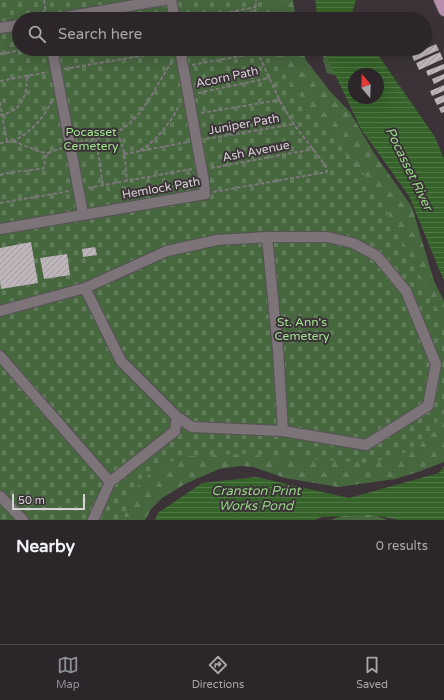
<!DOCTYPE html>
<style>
:root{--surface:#2c262a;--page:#383236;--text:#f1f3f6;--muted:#a6a5a8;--line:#484347;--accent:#8c9099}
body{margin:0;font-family:"Varela Round",sans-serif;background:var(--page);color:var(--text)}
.compass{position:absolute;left:348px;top:68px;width:36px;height:36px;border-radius:50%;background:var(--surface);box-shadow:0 4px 16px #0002;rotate:341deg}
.scale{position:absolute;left:12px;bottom:10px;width:73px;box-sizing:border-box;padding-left:4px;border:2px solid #d6d1d4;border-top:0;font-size:11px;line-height:14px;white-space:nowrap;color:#d6d1d4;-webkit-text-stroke:3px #3b3338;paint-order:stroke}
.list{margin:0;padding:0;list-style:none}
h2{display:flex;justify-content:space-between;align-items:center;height:52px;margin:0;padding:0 16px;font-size:17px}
h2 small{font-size:13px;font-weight:400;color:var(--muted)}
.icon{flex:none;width:22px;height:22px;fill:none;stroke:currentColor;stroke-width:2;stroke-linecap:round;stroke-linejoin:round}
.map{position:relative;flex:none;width:444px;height:520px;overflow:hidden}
.search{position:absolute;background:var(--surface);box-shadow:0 4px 16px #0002;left:12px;right:12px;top:12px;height:44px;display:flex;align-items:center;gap:10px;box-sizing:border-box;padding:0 14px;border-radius:22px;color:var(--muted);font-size:15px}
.sheet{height:124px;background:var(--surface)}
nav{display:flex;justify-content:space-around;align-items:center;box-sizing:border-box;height:56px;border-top:1px solid var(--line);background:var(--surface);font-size:11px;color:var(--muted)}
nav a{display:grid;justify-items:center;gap:2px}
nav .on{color:var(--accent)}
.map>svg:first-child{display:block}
.forest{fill:url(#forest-firs)}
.cemetery{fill:url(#cemetery-stones)}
.water{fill:url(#water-rules);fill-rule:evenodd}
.building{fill:url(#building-hatch)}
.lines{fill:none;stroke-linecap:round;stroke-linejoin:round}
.minor-casing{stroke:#585256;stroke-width:12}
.major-casing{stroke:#585256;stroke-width:12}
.path{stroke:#7e777c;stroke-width:2;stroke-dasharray:4 2;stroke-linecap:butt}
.minor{stroke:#7d747a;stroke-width:10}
.major{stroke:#b78eac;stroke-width:10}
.labels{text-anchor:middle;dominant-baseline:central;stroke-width:4;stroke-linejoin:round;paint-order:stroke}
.street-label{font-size:12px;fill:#d6d1d4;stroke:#3b3338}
.park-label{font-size:12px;fill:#a0e28e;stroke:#3b3338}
.water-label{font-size:13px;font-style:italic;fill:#93d582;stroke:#3b3338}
</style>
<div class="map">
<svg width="444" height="520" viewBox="0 0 444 520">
<defs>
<pattern id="forest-firs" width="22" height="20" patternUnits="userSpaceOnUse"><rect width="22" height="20" fill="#47673f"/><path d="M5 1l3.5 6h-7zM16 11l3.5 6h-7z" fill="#617c5a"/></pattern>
<pattern id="cemetery-stones" width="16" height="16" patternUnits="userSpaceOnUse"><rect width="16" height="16" fill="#47673f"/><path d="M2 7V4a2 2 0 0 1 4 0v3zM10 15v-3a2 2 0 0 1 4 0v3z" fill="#617c5a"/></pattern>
<pattern id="water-rules" width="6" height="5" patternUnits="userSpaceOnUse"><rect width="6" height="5" fill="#366329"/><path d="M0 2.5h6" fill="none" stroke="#527847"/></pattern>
<pattern id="building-hatch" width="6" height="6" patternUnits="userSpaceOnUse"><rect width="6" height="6" fill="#bfb6bc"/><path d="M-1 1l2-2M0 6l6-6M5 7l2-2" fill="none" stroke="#9f989d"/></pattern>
</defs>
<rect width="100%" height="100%" fill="#3b3338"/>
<!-- forest -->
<path class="forest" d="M263,0H293L296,19H265Z
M270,49H302L306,60L329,90L350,112L374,153L412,207L434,281L444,301V353L311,126Z
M324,49L341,71L334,75L327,73L323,60Z
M444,396V462L418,472L395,479L338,487L285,478L253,467L241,466L219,469L185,484L162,498L151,509L145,520H104L172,449Z
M361,509L387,520H331L339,517L342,510Z"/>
<!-- cemetery -->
<path class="cemetery" d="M0,0H273L272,19H19V49H274L286,77L318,119L374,186L444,322V413L421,442L399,456L369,463L241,454L185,456L167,463L145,477L129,497L124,520H0Z"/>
<!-- water -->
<path class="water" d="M315,0H356L351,16L353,19H318Z
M323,49H374L435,137L444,159V281L409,196L361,129ZM354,74H378V98H354Z
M444,466V520H399L374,515L322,517L315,520H155L158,513L202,483L256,477L349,498L439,473Z"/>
<!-- building -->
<path class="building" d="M436,44L439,50L414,61L412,55Z
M440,52L443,59L419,70L416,63Z
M444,64V69L428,76L426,71Z
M444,74V79L434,84L432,79Z
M444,85V91L432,96L430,91Z
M444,95V102L437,105L434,99Z
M444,106V112L441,113L439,108Z
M31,242L38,283L1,289L0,281V248Z
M95,247L97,255L83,257L82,249Z
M67,254L70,275L44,279L40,258Z"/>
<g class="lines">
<defs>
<path id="minor" d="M171,0L175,19
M54,19L164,0
M0,28L19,25
M52,49L83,214
M0,229L205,194L204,182L180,49
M267,237L278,350L283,431
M85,288L121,361L177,417L175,431L110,482L93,520
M0,311L85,288L167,251L217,240L267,237H327L353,243L377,256L406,291L436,364L428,406L366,445L283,431L192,427L177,417
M0,356L110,482
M0,496L23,520"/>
<path id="major" d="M439,0L444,11"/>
</defs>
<!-- minor casing -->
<use href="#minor" class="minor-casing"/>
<!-- major casing -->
<use href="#major" class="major-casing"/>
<!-- path -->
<path class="path" d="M44,0L46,13
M194,19L256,7
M255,19L256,0
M0,54L27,49
M192,65L257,53
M64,69L170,51
M0,81L48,72
M198,93L269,78
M0,102L7,142
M201,113L280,100
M0,115C22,111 27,96 27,76
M116,133C126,146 125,165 127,181
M96,139L103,185
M206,139L294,124
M13,141L41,152L48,153
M79,142C91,139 103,138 115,133C144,119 154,87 172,62
M0,143C24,142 43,120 52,100
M140,150C152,144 162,132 170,121C174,116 176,110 180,105
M124,154L188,142
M211,168L314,149
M0,175C14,171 29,171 44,168L45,159L48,153L62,148
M88,188L192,169
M213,192L327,172L326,166L295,126L281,103L256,49
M0,203L70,191"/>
<!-- minor -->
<use href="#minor" class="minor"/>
<!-- major -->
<use href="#major" class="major"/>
</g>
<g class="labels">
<!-- street labels -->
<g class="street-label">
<text transform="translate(227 77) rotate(-12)">Acorn Path</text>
<text transform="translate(244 124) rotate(-10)">Juniper Path</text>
<text transform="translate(256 151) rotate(-11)">Ash Avenue</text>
<text transform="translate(161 188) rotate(-10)">Hemlock Path</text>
</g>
<!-- park labels -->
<g class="park-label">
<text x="91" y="132">Pocasset<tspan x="91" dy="14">Cemetery</tspan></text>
<text x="302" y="322">St. Ann's<tspan x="302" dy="14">Cemetery</tspan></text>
</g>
<!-- water labels -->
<g class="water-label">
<text transform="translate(409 169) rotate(64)">Pocasset River</text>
<text x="256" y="491">Cranston Print<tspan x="256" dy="15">Works Pond</tspan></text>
</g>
</g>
</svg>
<svg class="compass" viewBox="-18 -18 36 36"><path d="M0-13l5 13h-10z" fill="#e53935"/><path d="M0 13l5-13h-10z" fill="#a6a5a8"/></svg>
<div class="scale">50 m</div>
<div class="search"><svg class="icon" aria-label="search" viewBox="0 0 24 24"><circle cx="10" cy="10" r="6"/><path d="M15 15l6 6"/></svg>Search here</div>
</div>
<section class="sheet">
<h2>Nearby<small>0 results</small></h2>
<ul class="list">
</ul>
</section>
<nav>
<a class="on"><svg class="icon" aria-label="map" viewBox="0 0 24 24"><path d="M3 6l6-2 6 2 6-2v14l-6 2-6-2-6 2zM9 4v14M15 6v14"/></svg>Map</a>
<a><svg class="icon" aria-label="directions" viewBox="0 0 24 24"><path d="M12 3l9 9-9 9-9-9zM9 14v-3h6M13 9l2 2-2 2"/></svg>Directions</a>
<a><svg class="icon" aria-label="saved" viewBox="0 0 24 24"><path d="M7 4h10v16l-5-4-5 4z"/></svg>Saved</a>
</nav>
